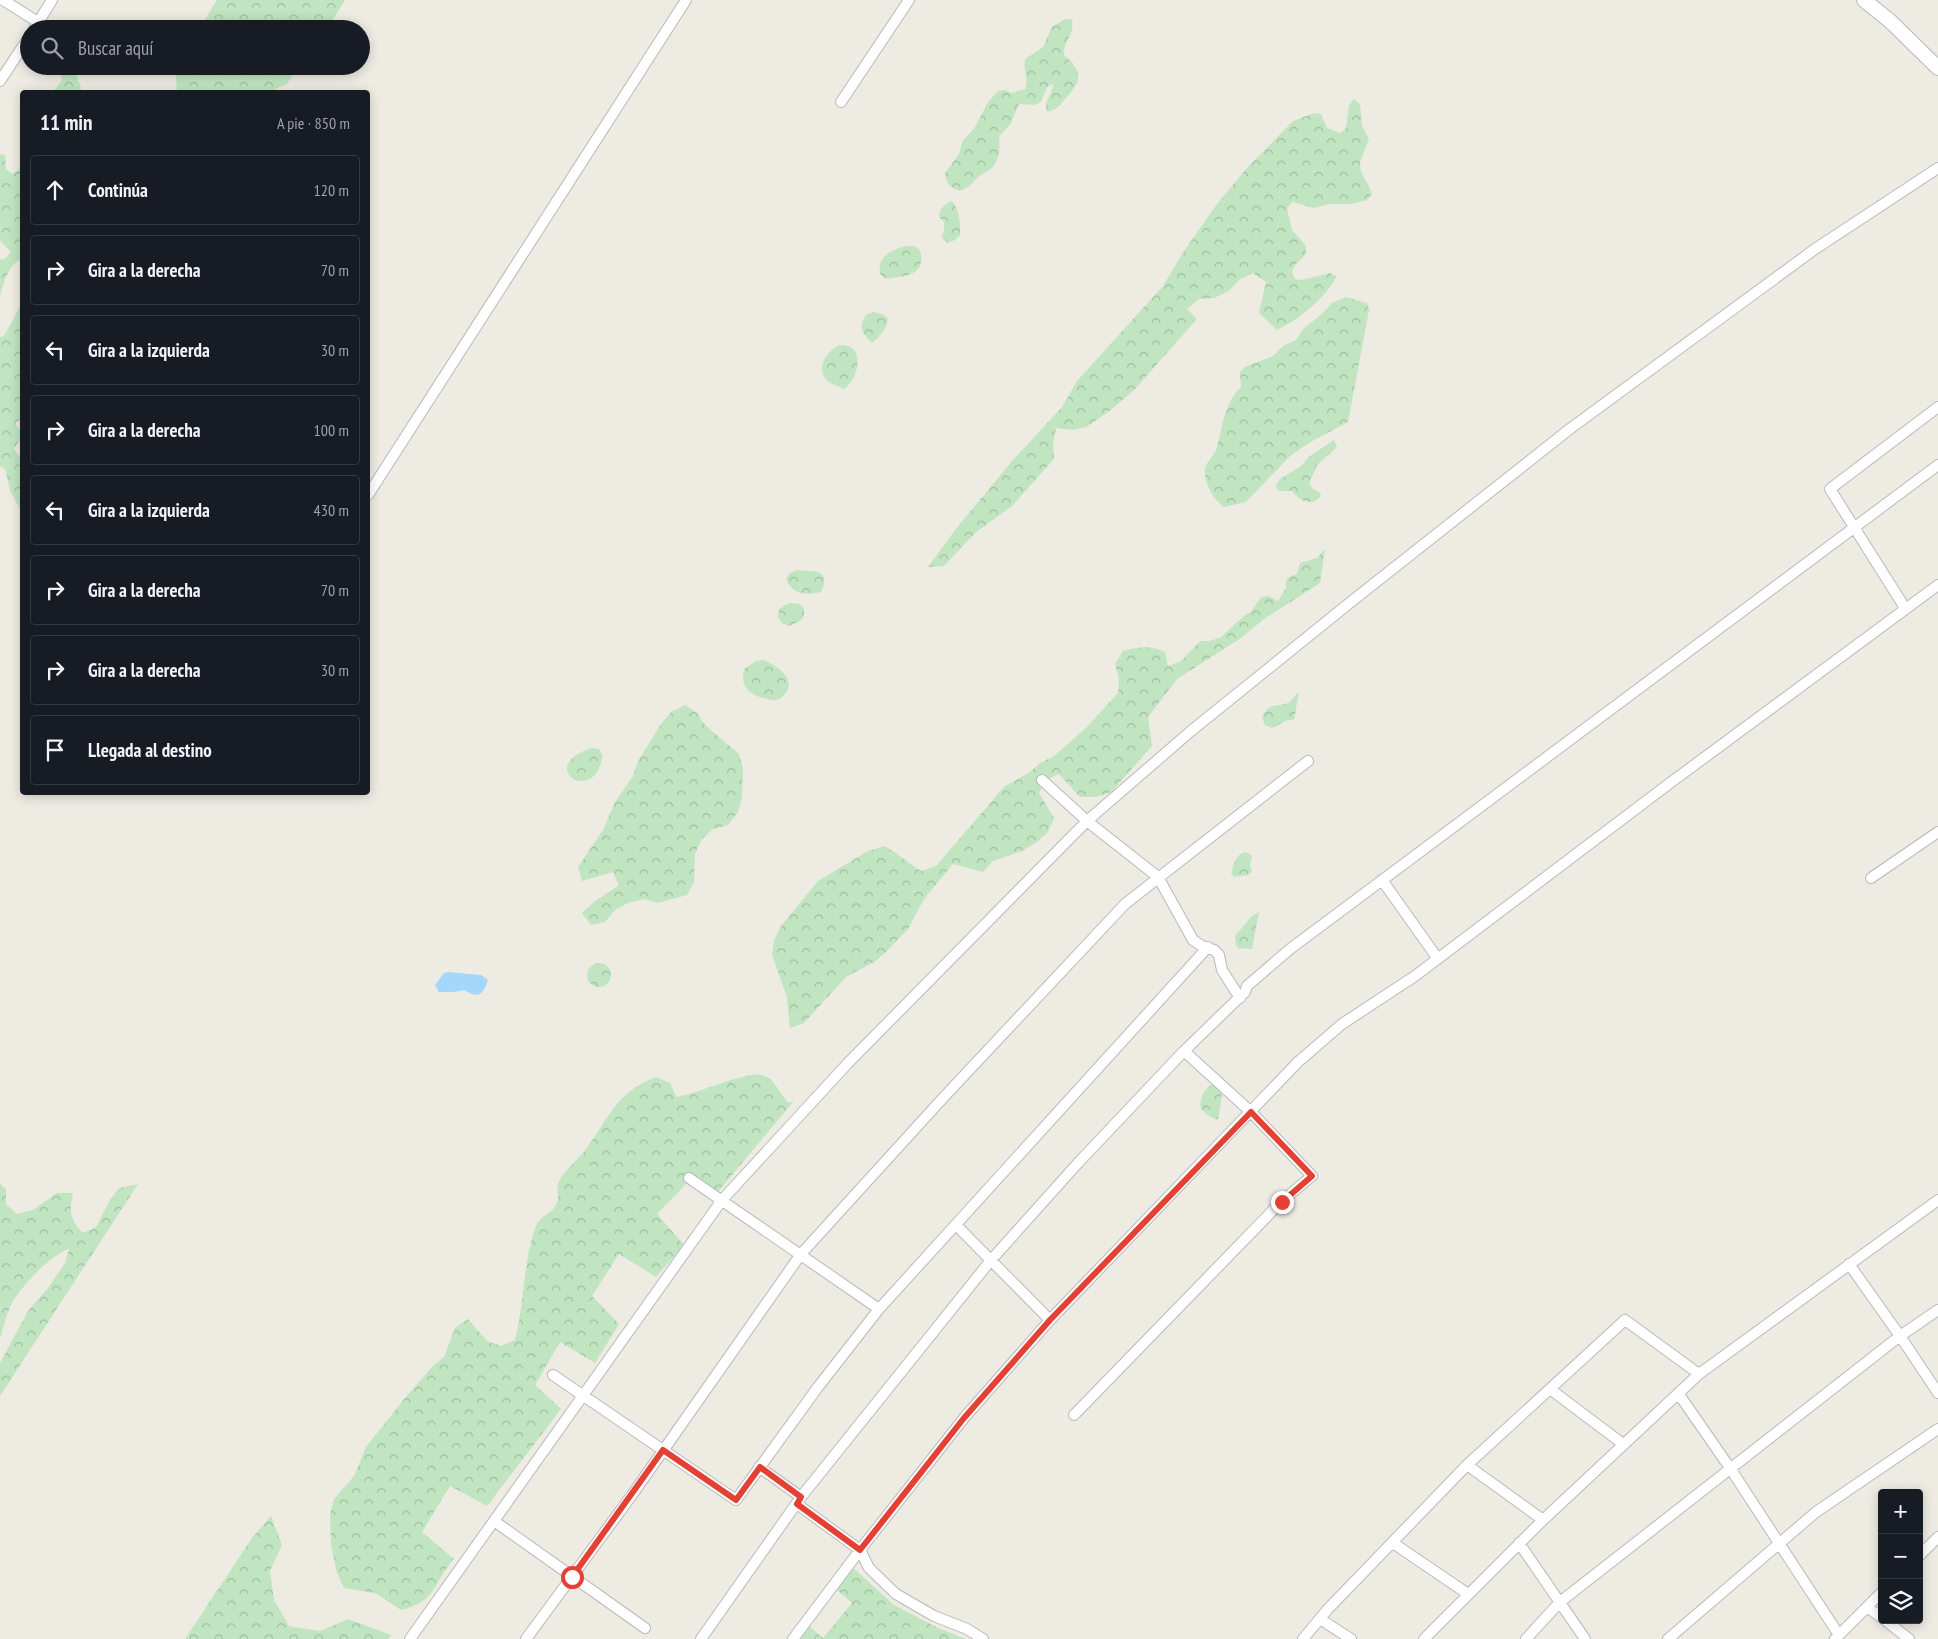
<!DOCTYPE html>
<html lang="es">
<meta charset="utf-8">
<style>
:root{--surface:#171b24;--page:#20242c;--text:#f1f3f6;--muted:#9ea1a6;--line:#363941}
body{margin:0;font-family:"PT Sans Narrow",sans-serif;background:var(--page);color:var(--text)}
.controls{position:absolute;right:15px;bottom:15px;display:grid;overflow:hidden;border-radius:5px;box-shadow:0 2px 12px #0003}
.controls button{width:45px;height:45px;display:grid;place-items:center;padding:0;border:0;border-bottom:1px solid var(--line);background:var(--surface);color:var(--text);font:25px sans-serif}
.stop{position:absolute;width:15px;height:15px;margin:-11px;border:4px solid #e44033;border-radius:50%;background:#fff}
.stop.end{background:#e44033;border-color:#fff;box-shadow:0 1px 5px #0008}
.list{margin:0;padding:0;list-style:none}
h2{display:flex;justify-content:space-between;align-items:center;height:65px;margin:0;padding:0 20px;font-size:21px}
h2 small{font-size:16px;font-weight:400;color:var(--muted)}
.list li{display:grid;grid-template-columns:32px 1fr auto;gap:15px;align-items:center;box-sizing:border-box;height:70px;margin:0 10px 10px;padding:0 10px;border:1px solid var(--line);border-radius:5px}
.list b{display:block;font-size:19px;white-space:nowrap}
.list em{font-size:16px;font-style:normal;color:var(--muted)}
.icon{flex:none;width:28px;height:28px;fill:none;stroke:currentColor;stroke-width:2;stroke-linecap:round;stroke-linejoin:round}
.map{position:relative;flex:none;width:1938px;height:1639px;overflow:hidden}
.search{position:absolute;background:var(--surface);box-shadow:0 2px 12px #0003;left:20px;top:20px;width:350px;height:55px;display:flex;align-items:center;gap:12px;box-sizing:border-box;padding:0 18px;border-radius:28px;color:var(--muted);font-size:19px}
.panel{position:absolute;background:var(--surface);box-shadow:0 2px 12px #0003;left:20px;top:90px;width:350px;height:705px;border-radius:5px}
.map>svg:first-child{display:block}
.forest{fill:url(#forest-crowns)}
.water{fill:#a5d6fc}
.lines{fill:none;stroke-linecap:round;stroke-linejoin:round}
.street-casing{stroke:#b6b9bd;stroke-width:12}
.secondary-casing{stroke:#b5b8bd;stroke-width:16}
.street{stroke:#fff;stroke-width:10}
.secondary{stroke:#fff;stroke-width:14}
.route{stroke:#e44033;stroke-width:6}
</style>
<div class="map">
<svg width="1938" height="1639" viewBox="0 0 1938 1639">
<defs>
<pattern id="forest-crowns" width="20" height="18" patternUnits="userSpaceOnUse" patternTransform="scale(1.25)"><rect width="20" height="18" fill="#c0e5c0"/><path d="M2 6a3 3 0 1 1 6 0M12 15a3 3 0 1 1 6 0" fill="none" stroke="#9fbda0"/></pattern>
</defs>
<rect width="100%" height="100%" fill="#eeebe3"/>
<!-- forest -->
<path class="forest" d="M217,0H345L327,29H199Z
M1065,19H1072C1075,36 1063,40 1064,55C1082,71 1083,79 1066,98C1060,105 1057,110 1047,112C1043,99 1053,95 1053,84L1047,87L1041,102L1034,105L1019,104L1010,125L999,136C1000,148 1000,160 991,169C987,172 981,174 977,178C971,184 969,188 959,191L950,186L946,180L945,173L959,154L963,140L974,129L988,102L998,91L1005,90L1011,93L1025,89C1029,79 1023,70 1025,59L1043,47L1052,27Z
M175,66H298L287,84L273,90V92H177Z
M66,67L74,68L81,88L80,92H53L62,80L61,72Z
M1354,99L1360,104L1362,126L1369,139C1367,145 1359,162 1360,165C1360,175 1370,184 1372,194L1367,200L1352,204H1329L1314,208L1292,202L1287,209L1292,230L1306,246V254L1295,265L1292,272L1295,279L1302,280L1330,273L1336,277C1326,298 1298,320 1277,330L1259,313L1266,282L1253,273L1239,280L1229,291L1214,298L1199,299L1187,309L1197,319L1135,389L1111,410L1086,427L1072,430L1056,428L1053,443L1054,459L1012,506L975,533L944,566L928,567L955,530L1012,461L1062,407L1077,381L1163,286L1182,254L1217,204L1246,169L1293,121L1314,113L1321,114L1327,128L1340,133L1346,128L1349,105Z
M0,154L5,155L6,169L12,174L19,170L22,159V259C9,263 3,284 0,296V259L3,260L11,253L0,240Z
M952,201C959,208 961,225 960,235L955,240L948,243L941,237L944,230V222L939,217C940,208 943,205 952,201Z
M906,246H914L920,250C927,277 904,275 886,279L880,274C877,256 891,250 906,246Z
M1346,297L1367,303L1369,310L1348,422L1307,444L1289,457L1246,502L1224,507C1215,501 1206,486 1205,475C1203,462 1214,458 1217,447C1223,426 1224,403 1241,387L1240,372L1245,367L1273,356L1283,346L1296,340L1304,328L1322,314L1332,303Z
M22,303V419L15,423C24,436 24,435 14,448L17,454L22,459V512L10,491L5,469L0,466V337L4,336Z
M874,312L882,314L888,318C887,328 880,337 872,343C862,333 857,326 867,314Z
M839,345C866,343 860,377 844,389C839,386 833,385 829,382C814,370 826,352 839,345Z
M1334,440L1337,447L1317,465L1309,483L1313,489L1320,493L1321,496C1311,508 1299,500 1292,491H1280L1277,489L1276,485L1280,479L1300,467L1310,456Z
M1325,549L1320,583L1264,619L1241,638L1177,679L1148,717L1152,746L1111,792L1096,797H1080L1059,774L1046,780L1039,793L1054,818L1048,832L1037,842L1022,851L993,861L983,872L953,864L924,899L908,929L886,952L874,962L846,977L804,1023L790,1028L787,997L772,955L774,940L781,926L818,881L868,851L884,846C898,853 908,863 921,871L936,866L1004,787L1030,772L1040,763L1054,756L1087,727L1118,693L1119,679L1115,664L1123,651C1140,647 1149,645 1165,652L1168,666L1181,661L1200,641H1210L1221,637L1245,615L1251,612L1261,597L1268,596L1278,601L1286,588C1285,578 1288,577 1297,574L1300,563L1317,558Z
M797,570L819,572L824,577V585L821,592C806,596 792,594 786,579L790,573Z
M791,603L799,604L804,608V616L800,621L789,626L782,623L778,617L779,609L785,605Z
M764,660C777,666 797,678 785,694C782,697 779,700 775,700C771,701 766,698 763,698C748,694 740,685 744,669L756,661Z
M1299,692L1294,720C1286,718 1280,725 1272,728L1265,725L1262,718C1267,703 1276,707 1288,703Z
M685,705L697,713L705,725L739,754L743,768L742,797L738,812L728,825L713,829L702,839L695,853L694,882L687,895L658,903L644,899L628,903L615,910L605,922L591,925L582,913L594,902L619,885L613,872L582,881L578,867L603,830L615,802L633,776L638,761L661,724L671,712Z
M592,748L599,749L603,756C601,761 600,767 598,771C581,798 541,764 592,748Z
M1246,852L1252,856L1250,865L1252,872L1247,875L1234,877L1231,873C1234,864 1236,853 1246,852Z
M1259,912L1252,949L1238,948L1236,945L1235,936L1251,917Z
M587 975a12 12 0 1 1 24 0a12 12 0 1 1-24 0Z
M758,1074L771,1079L788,1103L794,1101L717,1193L691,1179L657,1214L684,1245L656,1277L619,1254L592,1296L619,1324L595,1363L560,1342L535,1385L561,1409L487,1506L450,1486L422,1532L454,1559C432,1584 438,1601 401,1610L375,1593L344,1588L337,1573L331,1545L330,1514L334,1499L354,1476L366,1447L405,1398L433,1366L444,1357L455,1328L468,1319L487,1341L501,1346L515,1340C524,1305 523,1269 533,1235C534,1231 536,1224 539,1221C545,1214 553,1212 557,1203C560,1197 556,1190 558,1184C563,1170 578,1161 586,1149C610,1117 615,1093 656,1077L670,1083L676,1097C704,1092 729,1077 758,1074Z
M1213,1084L1222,1088V1095L1218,1120C1212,1117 1204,1114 1201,1108C1198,1099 1206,1087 1213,1084Z
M0,1184L6,1189V1204L17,1214L33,1210L57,1193H73C69,1212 70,1219 83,1233L96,1227L110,1200L119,1188L138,1184L0,1396V1363L28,1311L48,1288L65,1263L69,1249C49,1256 25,1283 13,1301C7,1311 4,1326 0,1338Z
M271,1516L282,1545L270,1571L274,1600L289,1626L320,1631L348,1619L391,1635L388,1639H185L252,1538Z
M850,1565L894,1605L936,1627L966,1639H800L810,1627L823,1638L852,1603L836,1589Z"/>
<!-- water -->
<path class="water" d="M448,972L481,975L488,980C482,997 478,998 464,990L454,992H439L435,985L444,973Z"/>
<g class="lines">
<defs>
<path id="street" d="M3,0L38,22
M34,29L52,0
M0,81L29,37
M841,102L909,0
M368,495L686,0
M1905,608L1830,489L1938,407
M1042,780L1087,821L1158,877L1193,940L1202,946L1214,950L1219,955L1222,970L1240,998
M1871,878L1938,832
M1382,880L1438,959
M689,1178L879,1309
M956,1225L1050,1320
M1849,1264L1900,1336L1938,1393
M553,1375L736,1500L818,1387L879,1309L1208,947
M1550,1389L1623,1444
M1678,1393L1730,1468L1839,1635
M1074,1415L1282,1201L1312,1176L1251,1112L1184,1051
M1467,1465L1543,1520
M759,1467L801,1497
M797,1504L860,1550L869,1568L896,1594L934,1616L967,1629L983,1639
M494,1521L645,1628
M1393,1543L1468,1594
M1519,1543L1585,1639
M1919,1556L1938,1537
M1867,1607L1882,1618
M1320,1619L1351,1639
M1885,1620L1909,1639
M410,1639L722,1200L848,1063L1087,821L1191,731L1352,601L1571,428L1815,249L1938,168
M526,1639L632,1495L801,1254L943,1098L1125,904L1308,761
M701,1639L801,1497L991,1260L1078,1163L1184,1051L1245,992L1247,986L1290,949L1938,465
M793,1639L860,1550L964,1418L1050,1320L1298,1062L1342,1024L1415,976L1670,783L1938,585
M1303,1639L1327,1610L1467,1465L1625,1320L1699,1374
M1424,1639L1543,1520L1699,1374L1938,1200
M1526,1639L1560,1602L1900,1336L1938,1310
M1668,1639L1816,1512L1938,1429
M1835,1639L1882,1592"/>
<path id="secondary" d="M1864,0L1890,21L1938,68"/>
</defs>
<!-- street casing -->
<use href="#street" class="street-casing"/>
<!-- secondary casing -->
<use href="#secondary" class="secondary-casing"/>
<!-- street -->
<use href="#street" class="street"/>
<!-- secondary -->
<use href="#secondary" class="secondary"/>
</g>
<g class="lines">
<!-- route -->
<path class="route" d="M572,1577L663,1450L736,1500L760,1467L801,1497L797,1504L860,1550L964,1418L1050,1320L1251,1112L1312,1176L1282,1202"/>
</g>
</svg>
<div class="controls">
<button>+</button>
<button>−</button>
<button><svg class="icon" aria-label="layers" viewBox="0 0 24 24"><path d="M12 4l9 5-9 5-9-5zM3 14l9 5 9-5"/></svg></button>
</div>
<div class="stop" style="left:572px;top:1577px"></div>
<div class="stop end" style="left:1282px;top:1202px"></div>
<div class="search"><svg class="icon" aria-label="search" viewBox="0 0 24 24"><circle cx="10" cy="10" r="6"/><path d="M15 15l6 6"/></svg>Buscar aquí</div>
<section class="panel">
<h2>11 min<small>A pie · 850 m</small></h2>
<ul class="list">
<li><svg class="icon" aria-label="ahead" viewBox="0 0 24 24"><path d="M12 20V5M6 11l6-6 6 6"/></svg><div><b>Continúa</b></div><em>120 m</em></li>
<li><svg class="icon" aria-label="right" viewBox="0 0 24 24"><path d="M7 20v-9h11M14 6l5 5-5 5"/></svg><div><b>Gira a la derecha</b></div><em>70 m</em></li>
<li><svg class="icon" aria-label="left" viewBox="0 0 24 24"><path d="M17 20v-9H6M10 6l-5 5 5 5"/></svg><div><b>Gira a la izquierda</b></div><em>30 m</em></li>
<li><svg class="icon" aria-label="right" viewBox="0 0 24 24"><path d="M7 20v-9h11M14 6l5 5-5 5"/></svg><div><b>Gira a la derecha</b></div><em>100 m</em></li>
<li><svg class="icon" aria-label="left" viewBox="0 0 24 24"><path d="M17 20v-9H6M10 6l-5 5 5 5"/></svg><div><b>Gira a la izquierda</b></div><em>430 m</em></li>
<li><svg class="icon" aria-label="right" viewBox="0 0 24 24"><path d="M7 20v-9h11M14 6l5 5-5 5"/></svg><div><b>Gira a la derecha</b></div><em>70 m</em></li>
<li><svg class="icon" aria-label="right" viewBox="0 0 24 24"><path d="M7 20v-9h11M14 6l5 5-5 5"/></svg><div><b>Gira a la derecha</b></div><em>30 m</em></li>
<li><svg class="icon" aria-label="arrive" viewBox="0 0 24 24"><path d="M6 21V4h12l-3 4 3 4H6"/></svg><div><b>Llegada al destino</b></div></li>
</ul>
</section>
</div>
